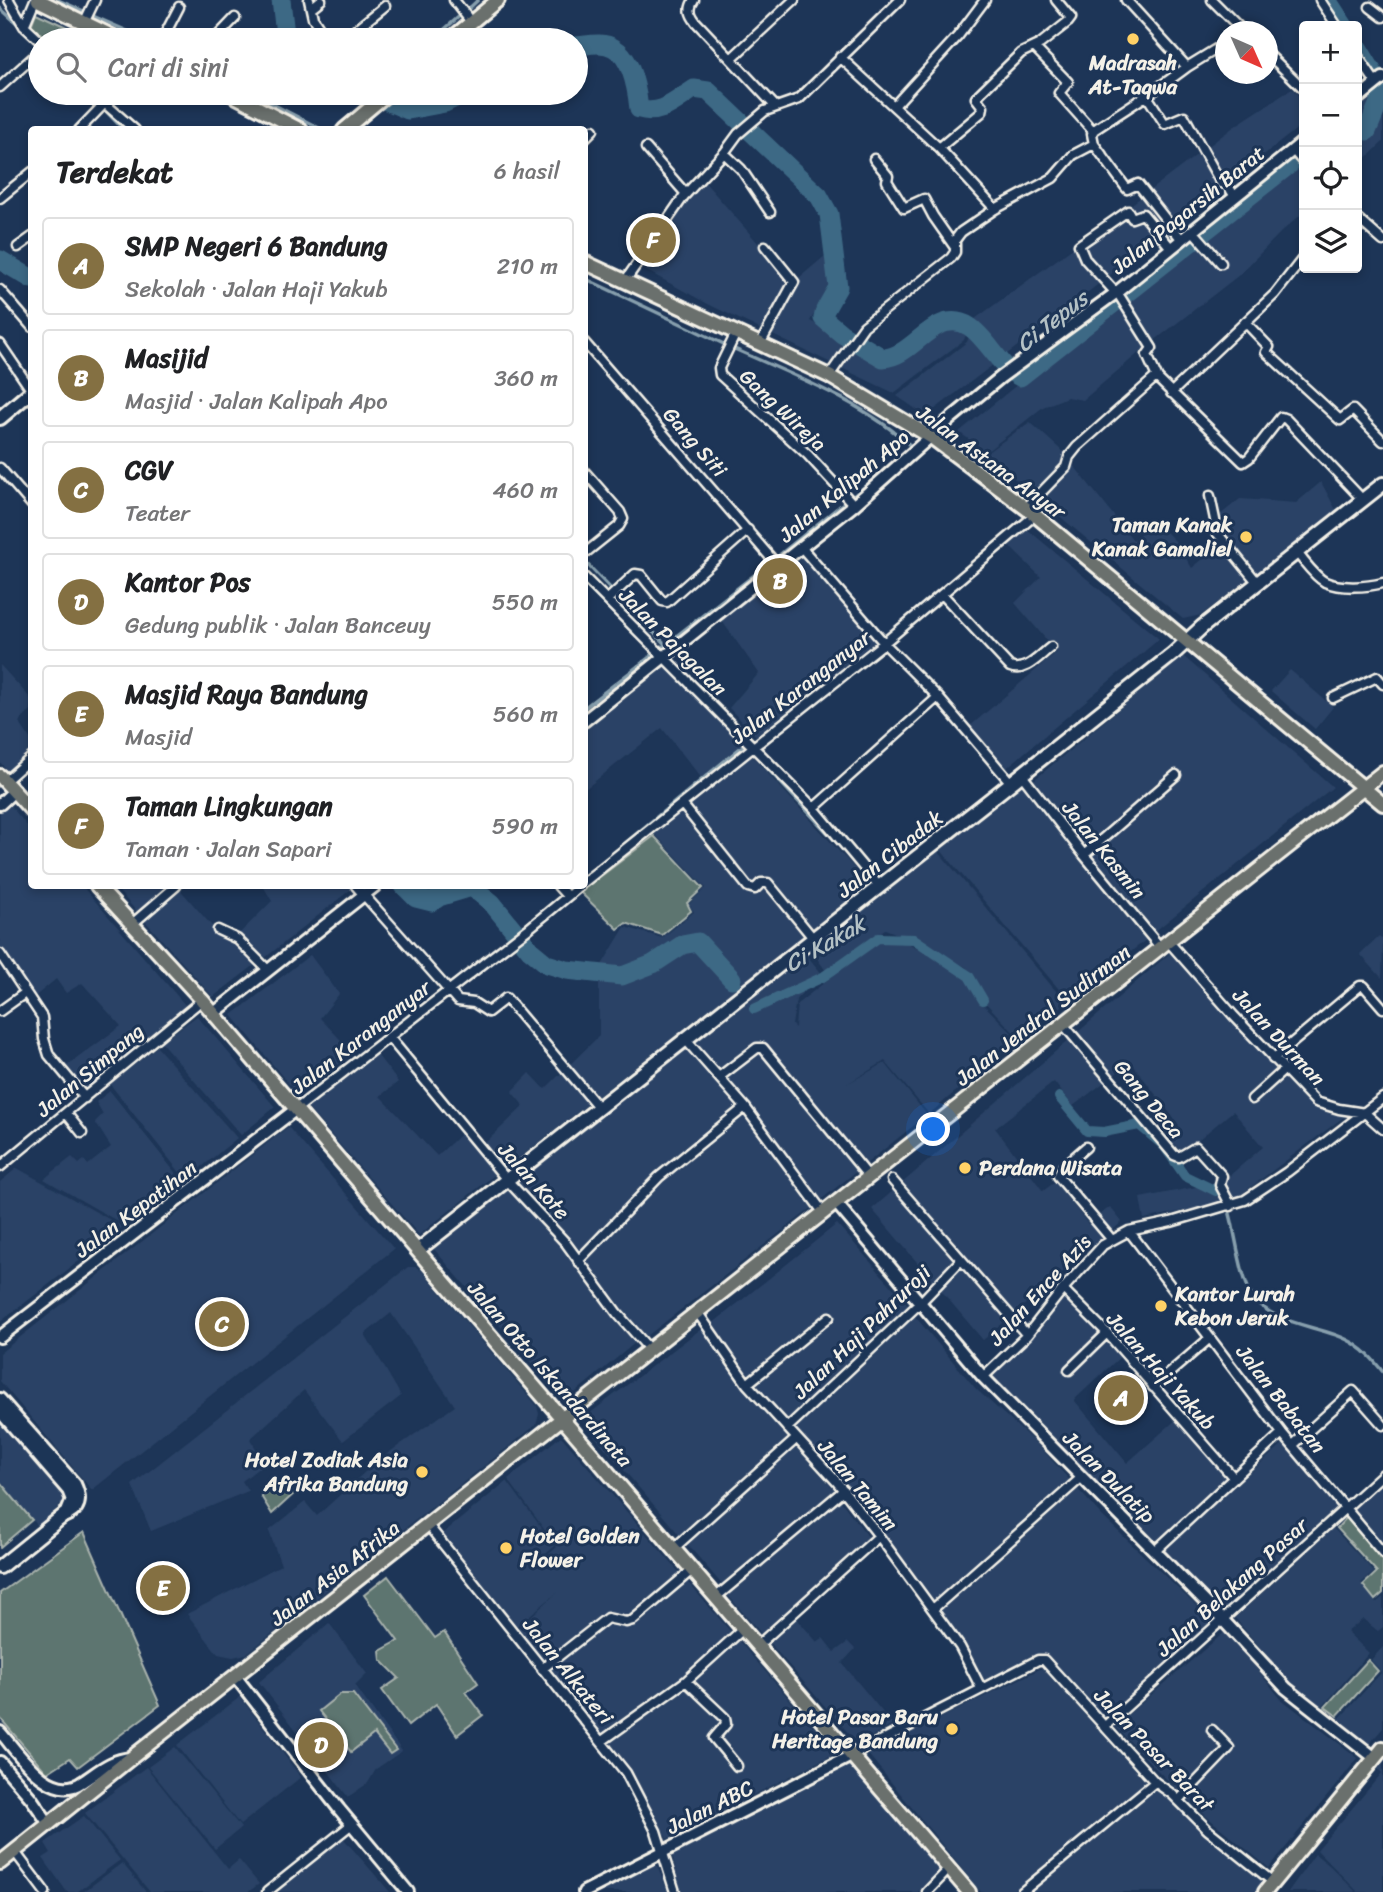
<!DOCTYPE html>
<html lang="id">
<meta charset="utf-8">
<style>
:root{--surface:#fff;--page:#f6f6f6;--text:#202124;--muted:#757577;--line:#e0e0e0;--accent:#847042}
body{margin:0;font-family:Sriracha,sans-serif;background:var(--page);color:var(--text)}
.controls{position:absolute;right:21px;top:21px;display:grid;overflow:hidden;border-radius:7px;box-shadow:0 4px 10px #0003}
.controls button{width:63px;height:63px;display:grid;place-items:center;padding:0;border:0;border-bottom:2px solid var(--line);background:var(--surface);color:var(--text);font:35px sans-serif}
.compass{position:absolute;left:1215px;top:21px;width:63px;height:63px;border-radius:50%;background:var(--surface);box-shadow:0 4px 10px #0003;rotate:135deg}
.you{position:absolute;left:934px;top:1130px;width:24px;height:24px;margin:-18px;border:5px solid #fff;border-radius:50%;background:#1a73e8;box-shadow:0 0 0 10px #1a73e833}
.badge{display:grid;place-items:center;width:46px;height:46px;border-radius:50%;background:var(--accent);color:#fff;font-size:23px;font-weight:700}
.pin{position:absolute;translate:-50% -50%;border:4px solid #fff;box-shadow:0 2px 7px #0006}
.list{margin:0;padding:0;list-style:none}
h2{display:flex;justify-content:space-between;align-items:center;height:91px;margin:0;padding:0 28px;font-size:30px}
h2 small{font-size:23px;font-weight:400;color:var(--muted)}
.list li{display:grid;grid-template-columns:46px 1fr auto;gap:21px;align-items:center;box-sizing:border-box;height:98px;margin:0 14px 14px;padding:0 14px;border:2px solid var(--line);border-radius:7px}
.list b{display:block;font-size:26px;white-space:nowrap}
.list p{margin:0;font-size:23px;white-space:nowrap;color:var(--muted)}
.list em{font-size:23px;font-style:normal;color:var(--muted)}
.icon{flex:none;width:38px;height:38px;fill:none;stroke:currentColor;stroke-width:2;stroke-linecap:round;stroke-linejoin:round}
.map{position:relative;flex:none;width:1383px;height:1892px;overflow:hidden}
.search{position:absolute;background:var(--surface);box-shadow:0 4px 10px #0003;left:28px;top:28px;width:560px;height:77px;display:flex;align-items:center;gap:18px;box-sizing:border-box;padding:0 24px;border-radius:38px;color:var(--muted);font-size:26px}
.panel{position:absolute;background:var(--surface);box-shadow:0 4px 10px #0003;left:28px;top:126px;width:560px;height:763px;border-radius:7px}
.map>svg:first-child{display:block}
.built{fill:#2b4366}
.green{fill:#5d746f;stroke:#a8b2ac;stroke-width:2}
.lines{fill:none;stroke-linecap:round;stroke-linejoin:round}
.stream{stroke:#879fad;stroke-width:3.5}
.canal{stroke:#3e6985;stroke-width:10}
.river{stroke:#3e6985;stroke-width:19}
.minor-casing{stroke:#f4f1e8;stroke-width:13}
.tertiary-casing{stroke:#f4f1e8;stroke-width:16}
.secondary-casing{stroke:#f4f1e8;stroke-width:18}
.primary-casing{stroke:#f4f1e8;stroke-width:18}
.minor{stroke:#1d3557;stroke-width:8}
.tertiary{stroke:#1d3557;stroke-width:10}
.secondary{stroke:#1d3557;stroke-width:12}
.primary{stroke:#6b706d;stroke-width:12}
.poi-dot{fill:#ffd166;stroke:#1d3557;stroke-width:2.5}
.labels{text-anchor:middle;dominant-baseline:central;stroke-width:6;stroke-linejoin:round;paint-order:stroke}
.poi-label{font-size:21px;font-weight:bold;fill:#f4f1e8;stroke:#1d3557;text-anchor:end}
.street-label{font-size:21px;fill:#f4f1e8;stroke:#1d3557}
.water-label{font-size:23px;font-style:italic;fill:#b4c1c5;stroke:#1d3557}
</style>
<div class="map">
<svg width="1383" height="1892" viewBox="0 0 1383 1892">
<rect width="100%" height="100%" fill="#1d3557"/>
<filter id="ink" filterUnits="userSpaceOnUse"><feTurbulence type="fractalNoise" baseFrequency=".0143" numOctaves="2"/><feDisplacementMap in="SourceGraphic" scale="14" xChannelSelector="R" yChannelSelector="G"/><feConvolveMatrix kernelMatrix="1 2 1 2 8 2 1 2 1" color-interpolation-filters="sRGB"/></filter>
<g filter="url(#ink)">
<!-- built -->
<path class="built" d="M1383,87V142L1357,167V108Z
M1292,89L1304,99V123L1165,233L926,416L897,396L967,342L975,319L1091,235L1235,126Z
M1304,151V212L1281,232L1239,275L1141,351L1083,400L1067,397L1043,407L986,452L959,432Z
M702,179L793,283L825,256L830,280L821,302L810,321L885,361L932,325L954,319L971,320L964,340L894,393L710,305L638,266Z
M1030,422L1063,452L1133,540L1155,521L1175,541L1192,568L1218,547L1210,523L1240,499L1296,503L1321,482L1337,512L1201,615L1183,619L985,454Z
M1027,529L1159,639L1004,770L969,727L1057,652L1015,603L1041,577L1009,546Z
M802,555L879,638L756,736L729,708L759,673L722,621Z
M671,656L746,745L703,780L662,728L585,789V725Z
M1183,656L1333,787L1154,932L1034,780Z
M0,665L31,699V710L19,722L31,740V753L8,771L0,762Z
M1290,670L1333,707L1315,729L1271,691Z
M752,756L869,884L501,1172L482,1146L524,1106L512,1092L530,1073L545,1089L599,1036V970L625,927L662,938L694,912L689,904L706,888L654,833Z
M1022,784L1147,939L1069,1001L940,849Z
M7,802L31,830L32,886H82L185,1005L176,1016L85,1091L64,1068L121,1026L82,983L66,993L56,979L33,998L0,951V808Z
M938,851L1066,1003L1019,1038L982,999L966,967L900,935L885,929L826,971L809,947Z
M114,886H177L217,932L231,936L256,964L213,997Z
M263,886H355L261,961L237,936L272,901Z
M893,936L965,971L979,1000L1018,1039L929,1114L885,1061L845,1085L885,1063L927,1115L818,1202L695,1041L804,952L822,974L796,999L792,1025L795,1028L797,1004L880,939Z
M1379,936L1383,940L1382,978L1360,954Z
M1176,948L1311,1106L1338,1107L1345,1116L1232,1201L1144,1219L1140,1198L1222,1182L1263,1147L1233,1111L1182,1153L1171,1140L1179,1125L1131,1062L1073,1106L1054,1082L995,1128L1043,1191L1055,1182L1088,1224L1110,1207L1122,1222L983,1340L872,1209Z
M310,955L339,994L320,1018L354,1054L296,1093L232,1015Z
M197,1016L275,1107L241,1135L161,1042Z
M157,1047L237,1138L186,1180L110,1084Z
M690,1047L740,1108L657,1171L578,1253L552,1221L516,1184Z
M375,1052L398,1082L380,1096L437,1156L464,1131L498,1172L419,1235L308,1108Z
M110,1091L182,1181L126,1226L44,1179L72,1157L79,1164L84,1160L88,1165L111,1147L95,1122L103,1114L96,1102Z
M745,1113L813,1207L643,1339L583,1260L640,1205L676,1164Z
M288,1127L394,1249L92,1490L0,1381V1353Z
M17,1168L123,1227L0,1322V1182Z
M512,1186L566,1243L636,1342L565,1401L434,1249Z
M837,1224L910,1307L788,1425L766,1403L712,1324Z
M408,1267H416L422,1271L537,1406L539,1414L536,1425L246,1654L233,1657L218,1654L187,1614L281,1565L269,1531L305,1502L317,1516L377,1461L455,1406L391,1313L365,1334L401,1396L343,1441L304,1390L250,1439L265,1463L242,1481L248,1491L151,1531L132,1485Z
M1063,1294L1123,1354L1074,1400L1127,1463L1177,1419L1228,1476L1156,1546L990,1375Z
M913,1314L976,1389L1039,1446L1102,1516L1212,1621L1104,1719L1042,1653L986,1683L958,1637L846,1486L796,1428Z
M701,1329L750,1396L839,1495L725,1588L581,1420Z
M0,1419L68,1498L38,1526L0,1480Z
M561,1436L836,1753L667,1839L624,1760L517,1629L558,1592L514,1628L442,1534L507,1481L555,1546L536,1562L538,1564L557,1547L508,1479Z
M1284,1443L1341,1504L1225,1610L1163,1549Z
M1383,1483V1554L1347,1514Z
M840,1500L870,1539L790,1611L817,1642L823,1638L834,1652L848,1642L855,1649L842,1663L893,1725L858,1744L725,1592Z
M1333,1528L1374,1572L1361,1583L1376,1603L1383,1597V1627L1378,1631L1363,1619L1347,1632L1369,1653L1322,1707L1291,1684L1235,1618Z
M329,1623L367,1674L355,1686L402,1751L376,1769L368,1783L348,1797L259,1682Z
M1226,1631L1281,1699L1358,1758L1269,1868L1206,1816L1157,1770L1115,1726Z
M1383,1647V1728L1368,1745L1339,1719L1382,1672L1371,1660Z
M1042,1668L1147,1783L1014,1892H981L868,1754Z
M240,1697L301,1777L240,1825L177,1745Z
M175,1747L241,1828L215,1849L148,1767Z
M1383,1764V1892H1358L1317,1850L1382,1773L1378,1769Z
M848,1765L941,1869L918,1892H681L672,1855L677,1850Z
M146,1767L228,1869L239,1860L259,1884L248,1892H150L85,1813Z
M1156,1784L1265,1878L1255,1892H1031Z
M84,1816L120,1860L77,1892H67L43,1858L51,1853L45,1843Z
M343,1838L390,1892H273Z
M1315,1854L1330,1866L1356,1892H1288Z
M122,1863L146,1892H83Z
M656,1863L668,1892H600Z"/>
<!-- green -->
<path class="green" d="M36,13L95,40H46L31,26Z
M654,836L703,888L687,903L691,911L662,935L626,923L618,929L580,892Z
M282,1479L296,1492L272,1514L261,1496Z
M0,1482L32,1520L0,1547Z
M1347,1517L1383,1558V1593L1375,1600L1363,1585L1377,1572L1337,1528Z
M84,1532L160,1705L78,1767L70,1758L47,1773L0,1718V1593Z
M388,1576L435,1638L444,1632L478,1683L466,1692L483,1715L457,1735L436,1704L408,1726L382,1690L399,1678L381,1660L380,1651L398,1641L364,1595Z
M1368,1660L1378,1671L1337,1716L1325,1707Z
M340,1694H353L396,1750L390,1754L374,1734L351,1752L319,1711Z"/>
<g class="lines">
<!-- stream -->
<path class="stream" d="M58,0L86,12
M0,8L21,27
M465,12L478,0
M93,16L148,40
M432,40L462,14
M88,93L101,106
M251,93L323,130
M103,108L124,130
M334,130L355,113
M584,278L728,346
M730,347C792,375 863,401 913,448
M851,498L887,468
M778,556L846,501
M584,561L614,592
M584,584L660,659
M617,595L666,645
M660,649L771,562
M663,662L744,744
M584,708L655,653
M751,751L841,847
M584,877L745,744
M566,892L574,886
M517,932L564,894
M1230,1214C1236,1236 1241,1280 1253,1297C1274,1327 1327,1325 1356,1345C1367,1352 1375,1362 1383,1372"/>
<!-- canal -->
<path class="canal" d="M754,1009L823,977L878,938L914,939L969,976L983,1000
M1059,1097L1087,1131L1104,1132L1139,1125L1164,1146L1185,1176L1216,1191"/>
<!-- river -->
<path class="river" d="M281,0L285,34L288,40
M1327,0L1344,26
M576,46C588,45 603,41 614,48C632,58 637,90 639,109C662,116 676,100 694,89L708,91L819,196L829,214L838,287L825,310L823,318L842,334L883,358C905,357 920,334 939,325C978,307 991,364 1020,377L1304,153
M1357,46L1374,74
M368,93L408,110L445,103L466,93
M1367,131L1381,98L1380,87
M0,260L32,279
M404,886L416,898L432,902L439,897L472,887L492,903L530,950L547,964L567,970L622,976L653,964L682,945L698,942L732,979"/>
<defs>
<path id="minor" d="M9,0L24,26L40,41
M309,0L313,18L327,40
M454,0L471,22
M694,0C688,9 690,14 696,22L775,106
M1126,0L1187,67L1226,43
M1212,0L1244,32
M1320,0L1337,26
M1370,7L1383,17
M311,8L321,0
M85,21L95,0
M24,26L35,0
M162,40L179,7
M214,40L235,18
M343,40L385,6
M1034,47L1068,82L1059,93L1093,131
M1268,54L1304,89
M1357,55L1376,83
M840,57L939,148L995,209
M732,58L794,0
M0,87L40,51
M93,93L135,130
M1147,96L1165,124L1184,116L1221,183L1227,184L1235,197
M894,106L958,36L985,0
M79,130L105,103
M584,139L593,130
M1094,144L1127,189L1138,184L1182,240
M646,148L686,194
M939,148L982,112L983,107L976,98L979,94L1021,53L1040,44L1068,22L1071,18L1056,0
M1293,150L1304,163
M724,153L741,169L770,212
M874,159L888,176L887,181L904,208L924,199L933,216L954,246
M0,198L32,172
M1357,218L1383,241
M1193,231L1221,263
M18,247L32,237
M625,281L684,196L724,153L738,134L765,111L799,99L900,0
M0,290L32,327
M1117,292L1152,348L1147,355L1157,377
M1116,293L1085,259L1079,245L1128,211L1132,218L1143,214L1171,248
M1245,322L1269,347L1266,352L1340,420L1353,410L1383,441
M736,333L719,368L720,375L808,455L854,505
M584,342L778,566
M0,344L32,391
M760,344L794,282L765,246
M829,376L864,326L951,258L955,252V240L961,232L995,209L1053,178L1073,155L1094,144L1092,134L1094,130C1125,109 1157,90 1187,67
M1171,393L1275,294L1304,257
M0,468L32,505
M584,471L620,512L623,519L619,526L584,554
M1210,496L1218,534L1257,582
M1026,508L1066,467L1069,457L1077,447L1156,377L1243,462L1249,458L1281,417L1286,419L1363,500
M801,547L884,643L938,697L1011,783
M1297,553C1305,562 1314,576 1325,582C1341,589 1367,587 1383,583
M584,577L814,808L879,886
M942,594L1010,667C1026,673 1039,656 1051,647
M607,600L635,574L641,575L662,601L667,602L748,530
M1333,698L1377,677L1383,684
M1021,774L1084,855L1160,947
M5,781L32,757
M682,804L748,887L755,889L761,883H768L813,938
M814,808L938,697
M1084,855L1176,775
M584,882L884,643L1035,515
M356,886L458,1001L474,1003L488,1012L506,998L599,1108
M558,886L567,896
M131,925L176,886
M218,930L237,939L268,970
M1168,941L1233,1015L1316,1102L1339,1109L1365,1113L1383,1129
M0,954L42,1017L44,1039L49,1055L85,1098
M0,1011L25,993
M1063,1024L1174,1155L1179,1157L1196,1147L1222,1176L1220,1185L1231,1206
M389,1037L507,1180L565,1242L617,1313L650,1350
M685,1039L745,1107L823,1212
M1273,1059L1360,986H1364L1383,1008
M719,1077L757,1048H763L869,1177
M1252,1099L1284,1070
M295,1110L528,929L580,886
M66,1113L82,1133
M1086,1147L1063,1167L1058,1176L1112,1240
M0,1167L202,1000
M892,1180L1027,1335
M1129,1231L1282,1433L1383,1553
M578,1261L659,1177L745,1107
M1063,1289L1107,1333L1233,1477
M698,1313L747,1384L837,1482L879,1536L960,1647L981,1688
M1069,1370L1107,1333
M983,1377L1027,1335L1063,1289L1103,1245L1129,1231L1171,1222L1245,1200L1287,1172L1383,1098
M747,1384L829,1317
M1153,1387L1210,1338
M787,1428L920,1303L961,1260
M1293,1445L1353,1391L1383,1425
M427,1524L626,1773L656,1831L675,1892
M673,1549L796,1439
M1155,1551L1282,1433
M715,1598L844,1490
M933,1609L1082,1477
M757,1646L879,1536
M542,1669L607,1618L626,1622L633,1620L692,1570
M686,1681L725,1718L726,1724L714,1738L737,1766
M1104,1727L1383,1474
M602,1741L686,1681L743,1629
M853,1755L1038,1660H1044L1155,1782L1172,1794L1208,1830L1273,1882
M1179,1800L1229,1748L1212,1730
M15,1852L45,1892
M267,1892L352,1824
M927,1892L950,1868
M1022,1892L1155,1782"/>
<path id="tertiary" d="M1357,99L1383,78
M584,721L854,505L949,420L1001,377L1117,292L1304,141
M0,804L14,791
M213,1014L375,886
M836,1203L983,1377L1222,1619L1286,1688L1375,1758
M0,1337L295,1110
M0,1399L75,1484C82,1499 81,1511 63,1517
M235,1676L339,1809L408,1892
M0,1732C18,1752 50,1804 82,1782C99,1771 110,1760 131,1758
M0,1762L31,1798L49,1824
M584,1892L853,1755"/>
<path id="secondary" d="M0,418L32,391
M418,1250L1011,783L1173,654L1202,627L1383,484
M0,1410L69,1490L73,1500L68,1512L0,1567"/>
<path id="primary" d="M38,0L120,40
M450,40L498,0
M229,93L301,130
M344,130L388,93
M584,262L829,376L931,437L1035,515L1383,804
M0,776L32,811
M97,886L202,1000L969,1892
M0,1863L131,1758L1383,772
M1265,1892L1383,1748"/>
</defs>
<!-- minor casing -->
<use href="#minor" class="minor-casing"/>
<!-- tertiary casing -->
<use href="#tertiary" class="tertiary-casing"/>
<!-- secondary casing -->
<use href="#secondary" class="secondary-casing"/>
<!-- primary casing -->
<use href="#primary" class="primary-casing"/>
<!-- minor -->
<use href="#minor" class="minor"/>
<!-- tertiary -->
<use href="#tertiary" class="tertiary"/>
<!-- secondary -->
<use href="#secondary" class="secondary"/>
<!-- primary -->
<use href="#primary" class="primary"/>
</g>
</g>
<!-- markers -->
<g class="poi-dot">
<circle cx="1133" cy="39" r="7"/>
<circle cx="1246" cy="537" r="7"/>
<circle cx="965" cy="1168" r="7"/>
<circle cx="1161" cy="1306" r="7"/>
<circle cx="422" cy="1472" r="7"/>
<circle cx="506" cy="1548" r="7"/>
<circle cx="952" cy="1729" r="7"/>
</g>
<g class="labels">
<!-- poi labels -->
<g class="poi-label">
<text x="1133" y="63" text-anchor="middle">Madrasah<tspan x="1133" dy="24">At-Taqwa</tspan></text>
<text x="1232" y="525">Taman Kanak<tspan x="1232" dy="24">Kanak Gamaliel</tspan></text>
<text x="979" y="1168" text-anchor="start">Perdana Wisata</text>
<text x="1175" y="1294" text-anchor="start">Kantor Lurah<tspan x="1175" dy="24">Kebon Jeruk</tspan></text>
<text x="408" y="1460">Hotel Zodiak Asia<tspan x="408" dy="24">Afrika Bandung</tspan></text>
<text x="520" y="1536" text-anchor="start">Hotel Golden<tspan x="520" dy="24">Flower</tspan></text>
<text x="938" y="1717">Hotel Pasar Baru<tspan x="938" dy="24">Heritage Bandung</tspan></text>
</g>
<!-- street labels -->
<g class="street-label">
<text transform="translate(1188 210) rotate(-39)">Jalan Pagarsih Barat</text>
<text transform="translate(783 410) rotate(43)">Gang Wireja</text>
<text transform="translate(695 442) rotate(49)">Gang Siti</text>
<text transform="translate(991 462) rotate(36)">Jalan Astana Anyar</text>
<text transform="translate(844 486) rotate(-40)">Jalan Kalipah Apo</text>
<text transform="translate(673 642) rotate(45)">Jalan Pajagalan</text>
<text transform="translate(801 687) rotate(-38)">Jalan Karanganyar</text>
<text transform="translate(1104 850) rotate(51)">Jalan Kasmin</text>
<text transform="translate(890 854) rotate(-38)">Jalan Cibadak</text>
<text transform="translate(1043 1015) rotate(-38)">Jalan Jendral Sudirman</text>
<text transform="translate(361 1037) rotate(-38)">Jalan Karanganyar</text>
<text transform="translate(1279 1037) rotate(47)">Jalan Durman</text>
<text transform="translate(90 1070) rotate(-40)">Jalan Simpang</text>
<text transform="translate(1149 1099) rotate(50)">Gang Deca</text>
<text transform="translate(534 1181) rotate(48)">Jalan Kote</text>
<text transform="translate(136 1209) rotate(-37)">Jalan Kepatihan</text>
<text transform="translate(1040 1290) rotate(-48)">Jalan Ence Azis</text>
<text transform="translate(862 1332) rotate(-44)">Jalan Haji Pahruroji</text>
<text transform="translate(1161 1371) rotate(48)">Jalan Haji Yakub</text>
<text transform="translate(550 1374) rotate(49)">Jalan Otto Iskandardinata</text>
<text transform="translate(1281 1399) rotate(52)">Jalan Babatan</text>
<text transform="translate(1109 1477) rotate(45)">Jalan Dulatip</text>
<text transform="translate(858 1485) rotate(50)">Jalan Tamim</text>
<text transform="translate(335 1573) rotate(-38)">Jalan Asia Afrika</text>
<text transform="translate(1232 1587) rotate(-42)">Jalan Belakang Pasar</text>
<text transform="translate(568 1671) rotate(51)">Jalan Alkateri</text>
<text transform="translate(1154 1750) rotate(46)">Jalan Pasar Barat</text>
<text transform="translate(710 1807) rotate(-27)">Jalan ABC</text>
</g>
<!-- water labels -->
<g class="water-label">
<text transform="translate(1052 321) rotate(-38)">Ci Tepus</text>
<text transform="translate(825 944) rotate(-30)">Ci Kakak</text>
</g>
</g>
</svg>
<div class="controls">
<button>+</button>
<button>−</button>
<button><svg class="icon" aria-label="locate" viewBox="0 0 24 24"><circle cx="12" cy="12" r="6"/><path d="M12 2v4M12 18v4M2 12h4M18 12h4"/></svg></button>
<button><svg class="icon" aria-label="layers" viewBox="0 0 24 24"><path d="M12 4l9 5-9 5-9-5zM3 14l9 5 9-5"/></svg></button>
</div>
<svg class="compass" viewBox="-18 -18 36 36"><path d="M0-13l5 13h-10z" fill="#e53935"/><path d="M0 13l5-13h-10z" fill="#757577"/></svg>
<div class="you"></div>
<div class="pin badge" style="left:1121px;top:1398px">A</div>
<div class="pin badge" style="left:780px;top:581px">B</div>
<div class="pin badge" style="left:222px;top:1324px">C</div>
<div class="pin badge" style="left:321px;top:1745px">D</div>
<div class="pin badge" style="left:163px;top:1588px">E</div>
<div class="pin badge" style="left:653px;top:240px">F</div>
<div class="search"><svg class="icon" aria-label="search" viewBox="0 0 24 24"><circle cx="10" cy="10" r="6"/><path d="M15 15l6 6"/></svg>Cari di sini</div>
<section class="panel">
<h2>Terdekat<small>6 hasil</small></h2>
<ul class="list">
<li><span class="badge">A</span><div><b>SMP Negeri 6 Bandung</b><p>Sekolah · Jalan Haji Yakub</p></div><em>210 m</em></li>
<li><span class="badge">B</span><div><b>Masijid</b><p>Masjid · Jalan Kalipah Apo</p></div><em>360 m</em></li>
<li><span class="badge">C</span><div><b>CGV</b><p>Teater</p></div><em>460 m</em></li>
<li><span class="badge">D</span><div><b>Kantor Pos</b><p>Gedung publik · Jalan Banceuy</p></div><em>550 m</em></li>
<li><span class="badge">E</span><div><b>Masjid Raya Bandung</b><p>Masjid</p></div><em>560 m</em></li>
<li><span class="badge">F</span><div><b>Taman Lingkungan</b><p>Taman · Jalan Sapari</p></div><em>590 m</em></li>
</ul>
</section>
</div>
